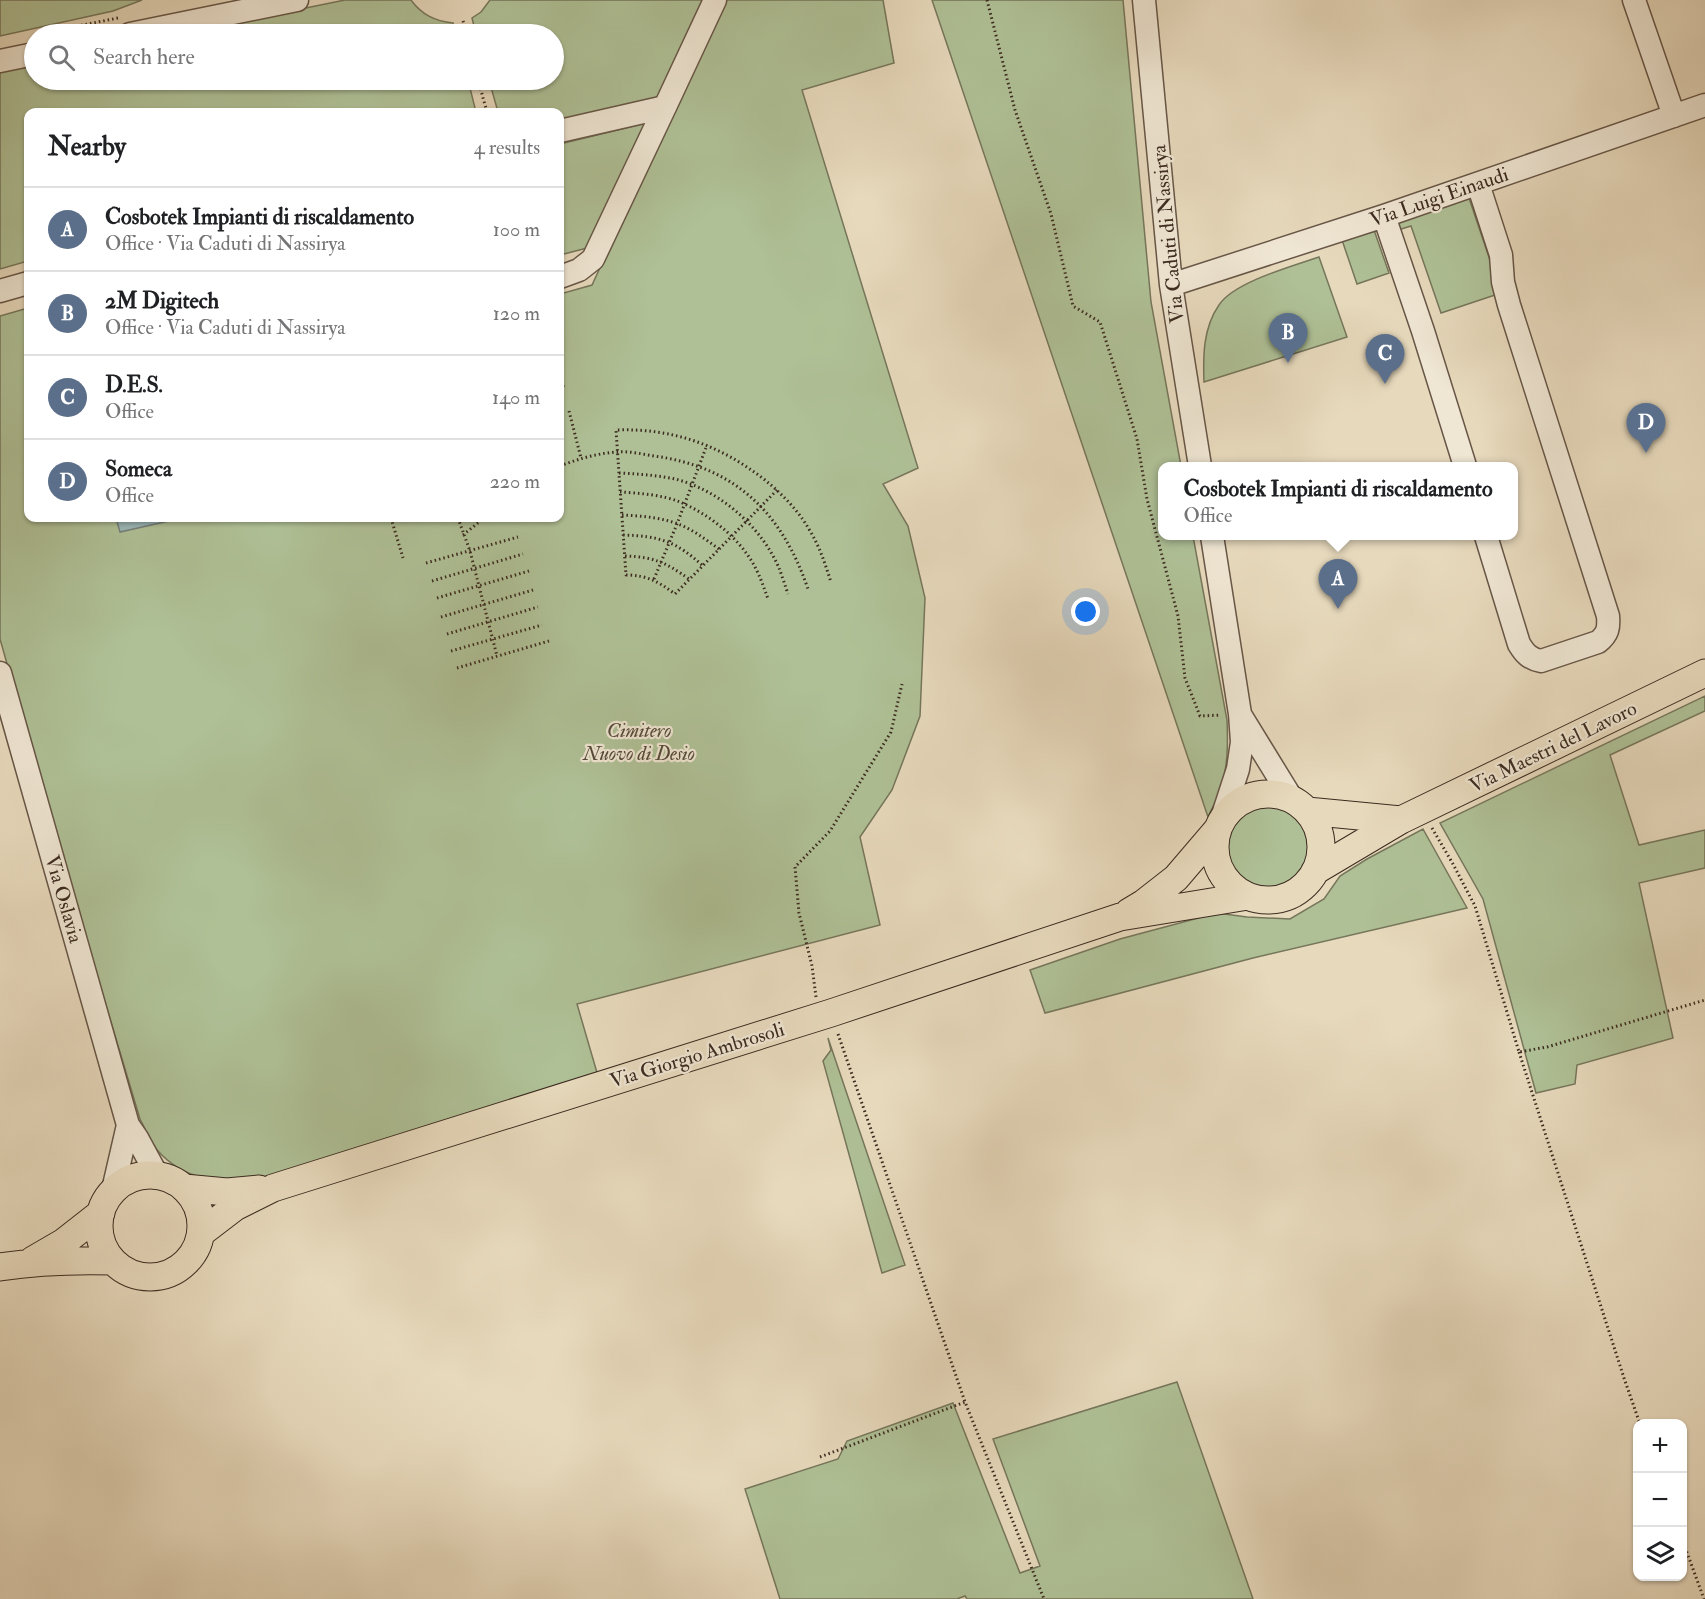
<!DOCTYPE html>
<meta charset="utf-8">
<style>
:root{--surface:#fff;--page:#f2f2f2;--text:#202124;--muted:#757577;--line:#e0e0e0;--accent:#8f2418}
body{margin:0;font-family:"IM FELL Double Pica",serif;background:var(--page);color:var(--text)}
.controls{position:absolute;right:18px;bottom:18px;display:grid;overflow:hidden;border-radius:12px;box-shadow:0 2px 4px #0004}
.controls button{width:54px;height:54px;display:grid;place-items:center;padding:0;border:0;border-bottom:2px solid var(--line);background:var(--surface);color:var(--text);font:30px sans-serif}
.you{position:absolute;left:1086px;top:612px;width:21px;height:21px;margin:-15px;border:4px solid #fff;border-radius:50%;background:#1a73e8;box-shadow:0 0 0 9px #1a73e833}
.badge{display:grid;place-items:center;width:39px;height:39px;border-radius:50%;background:var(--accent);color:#fff;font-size:20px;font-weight:700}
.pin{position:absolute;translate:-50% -50px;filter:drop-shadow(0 2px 3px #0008)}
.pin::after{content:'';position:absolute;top:32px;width:21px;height:18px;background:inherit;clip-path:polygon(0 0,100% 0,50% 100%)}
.popup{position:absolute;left:1158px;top:462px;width:360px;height:78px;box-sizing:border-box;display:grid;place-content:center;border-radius:12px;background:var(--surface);filter:drop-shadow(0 2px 4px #0005);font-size:20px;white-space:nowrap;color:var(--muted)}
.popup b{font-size:22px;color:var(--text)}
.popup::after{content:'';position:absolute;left:50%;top:100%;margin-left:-12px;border:12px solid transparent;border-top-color:var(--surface)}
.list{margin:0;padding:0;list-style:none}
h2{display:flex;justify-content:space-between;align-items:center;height:78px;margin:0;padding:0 24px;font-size:26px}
h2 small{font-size:20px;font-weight:400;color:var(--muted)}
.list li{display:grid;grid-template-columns:39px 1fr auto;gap:18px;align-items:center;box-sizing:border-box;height:84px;padding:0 24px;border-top:2px solid var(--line)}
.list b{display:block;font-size:22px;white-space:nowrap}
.list p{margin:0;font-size:20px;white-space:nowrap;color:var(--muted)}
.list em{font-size:20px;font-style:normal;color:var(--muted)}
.icon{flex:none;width:33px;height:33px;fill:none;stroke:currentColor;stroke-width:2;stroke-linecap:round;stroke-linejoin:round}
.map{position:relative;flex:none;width:1705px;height:1599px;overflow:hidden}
.search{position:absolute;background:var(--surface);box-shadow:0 2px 4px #0004;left:24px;top:24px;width:540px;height:66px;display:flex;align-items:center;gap:15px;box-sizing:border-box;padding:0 21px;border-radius:33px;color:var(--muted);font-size:22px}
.panel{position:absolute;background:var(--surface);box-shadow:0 2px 4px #0004;left:24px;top:108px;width:540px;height:414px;border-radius:12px}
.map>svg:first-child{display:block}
.green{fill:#afc096;stroke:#76765b;stroke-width:1.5}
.water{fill:#9ab8b9;stroke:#74807c;stroke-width:1.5}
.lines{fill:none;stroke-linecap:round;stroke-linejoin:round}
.minor-casing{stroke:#675647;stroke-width:25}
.major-casing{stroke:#3c2b20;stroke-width:29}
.path{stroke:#3c2b20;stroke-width:3;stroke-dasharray:1.5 3;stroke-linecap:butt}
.minor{stroke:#efe6d3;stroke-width:22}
.major{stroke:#e7d9bc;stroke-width:27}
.labels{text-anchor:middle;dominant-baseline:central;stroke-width:4.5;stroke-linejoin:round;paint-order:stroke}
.street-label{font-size:20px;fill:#3c2b20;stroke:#efe6d3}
.park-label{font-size:20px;font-style:italic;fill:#534938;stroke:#efe6d3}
</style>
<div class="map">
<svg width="1705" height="1599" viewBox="0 0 1705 1599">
<rect width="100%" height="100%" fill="#e7d9bc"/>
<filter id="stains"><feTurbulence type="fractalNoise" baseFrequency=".00333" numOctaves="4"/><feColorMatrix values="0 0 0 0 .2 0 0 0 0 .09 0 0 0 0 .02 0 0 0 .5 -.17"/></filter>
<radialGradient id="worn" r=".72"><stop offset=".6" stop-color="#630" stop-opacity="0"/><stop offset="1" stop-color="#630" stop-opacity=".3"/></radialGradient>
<!-- green -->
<path class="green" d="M0,0H142L113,11L0,36Z
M345,0H411C422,15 435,21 453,23L456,34H178Z
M490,0H704L660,98L560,121V112H537L524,110L512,112H498L489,80H554V34H476L472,18L481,12Z
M723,0H883L894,63L802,90L918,468L883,484L908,526L925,598L920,716L892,790L860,837L880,925L577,1004L598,1076L257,1181C218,1180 187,1183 158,1151C151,1143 146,1130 140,1119L65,869L0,639V316L28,308V518H560V294L592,285Z
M932,0H1123L1151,302L1181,466H1162V536H1193L1227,720C1228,744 1228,768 1220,791C1217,800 1212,808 1208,817Z
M34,64V80H468L476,112H28V261L0,269V71Z
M646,123L587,248L560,255V144Z
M1469,198L1501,293L1441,313L1411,226L1398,230L1395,223Z
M1374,230L1389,273L1357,284L1342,240Z
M1319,257L1347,337L1204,382C1203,356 1203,328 1219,305C1234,282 1293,266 1319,257Z
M1705,696V711L1610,755L1639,845L1705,830V868L1639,883L1673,1038L1577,1065L1575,1084L1536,1093L1483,899L1440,823Z
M1226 846a41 41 0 1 1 82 0a41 41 0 1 1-82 0Z
M1423,829L1467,908L1253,958L1045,1013L1030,970L1120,939L1217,913L1247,917L1290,919L1324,899L1340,876L1367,859Z
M828,1038L905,1265L882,1273L823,1061L831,1050Z
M1177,1382L1253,1599H967L965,1596L957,1599H780L745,1489L838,1459L847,1441L953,1403L1020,1573L1040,1566L993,1439Z"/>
<!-- water -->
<path class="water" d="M116,518H182L120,532Z"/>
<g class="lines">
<defs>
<path id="minor" d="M1144,0L1171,285L1200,466
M1634,0L1674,116
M130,34L297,0
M0,61L34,54
M560,131L665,107L715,0
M1478,184L1501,255L1503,282L1509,305L1608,616C1609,628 1608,634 1598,642L1541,661C1530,659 1525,654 1519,644L1486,536
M1384,216L1423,331L1465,466
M560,277L579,270L593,259L665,107
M1171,285L1384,216L1705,105
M0,291L28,283
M1212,536L1240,714L1242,742L1238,769L1221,821
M0,673L128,1125L137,1138L157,1175
M1241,716L1292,799
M113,1190L128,1125"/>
<path id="major" d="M1215 847a53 53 0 1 1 106 0a53 53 0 1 1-106 0Z
M1307,811L1401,820
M1315,871L1401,820L1705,673
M1129,912L1144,903L1176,878L1217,830
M99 1226a51 51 0 1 1 102 0a51 51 0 1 1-102 0Z
M184,1188L227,1192L259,1189
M201,1233L235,1207L273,1188L831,1013L1120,917L1248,896
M33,1260L64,1242L101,1213
M0,1267C38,1261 75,1260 113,1261"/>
</defs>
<!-- minor casing -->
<use href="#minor" class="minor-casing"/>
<!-- major casing -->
<use href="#major" class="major-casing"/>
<!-- path -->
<path class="path" d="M987,0L1015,110L1051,214L1073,306L1100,322L1137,439L1147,499L1178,616L1185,678L1200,716L1221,715
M463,21L467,34
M37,34L118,18
M478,80L487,112
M560,377L564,389
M569,411L581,458
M560,466C578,459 598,453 618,452C629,451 642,454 654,456C736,467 782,513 808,589
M619,473C638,474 656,475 675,479C719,490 761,526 779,568C782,576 785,585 788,594
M777,490L675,594C659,582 647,575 626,575L616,430C673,428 720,445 765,480C782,494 799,511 810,531C820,547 825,564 831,582
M620,492C639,493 663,495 680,502C706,513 733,533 749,557C758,570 763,585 768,599
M622,515C644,516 668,518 687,528C699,534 709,542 719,549
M391,518L403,558
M458,518L470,551L497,656
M463,535L484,518
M623,535C659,536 676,541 703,566
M625,556C654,557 665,562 689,579
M426,563L518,537
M654,579L677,524L707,445
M432,581L523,554
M437,598L529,571
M441,617L533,590
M447,634L538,607
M451,651L542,625
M457,668L549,641
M1432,828L1453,864L1475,906L1519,1052L1547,1047L1705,1000
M816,997L812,966L799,913L795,867L830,831L891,732L902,684
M838,1034L965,1402L1044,1599
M1519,1052L1624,1378L1640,1424
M820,1457L965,1402
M1682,1539L1704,1599"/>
<!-- minor -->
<use href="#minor" class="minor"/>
<!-- major -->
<use href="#major" class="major"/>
</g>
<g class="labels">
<!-- street labels -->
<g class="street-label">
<text transform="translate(1439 197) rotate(-19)">Via Luigi Einaudi</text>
<text transform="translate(1168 234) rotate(-96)">Via Caduti di Nassirya</text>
<text transform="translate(1553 747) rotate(-26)">Via Maestri del Lavoro</text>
<text transform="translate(64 899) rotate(74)">Via Oslavia</text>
<text transform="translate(697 1055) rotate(-17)">Via Giorgio Ambrosoli</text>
</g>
<!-- park labels -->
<g class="park-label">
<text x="639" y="730">Cimitero<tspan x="639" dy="23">Nuovo di Desio</tspan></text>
</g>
</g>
<rect width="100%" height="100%" filter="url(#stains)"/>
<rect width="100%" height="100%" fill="url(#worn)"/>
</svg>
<div class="controls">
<button>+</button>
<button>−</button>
<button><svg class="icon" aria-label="layers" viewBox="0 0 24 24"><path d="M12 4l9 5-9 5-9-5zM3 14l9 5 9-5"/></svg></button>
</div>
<div class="you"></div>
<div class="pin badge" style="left:1338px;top:609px;background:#5c6f8a">A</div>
<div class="popup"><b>Cosbotek Impianti di riscaldamento</b>Office</div>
<div class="pin badge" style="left:1288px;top:363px;background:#5c6f8a">B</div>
<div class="pin badge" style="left:1385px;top:384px;background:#5c6f8a">C</div>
<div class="pin badge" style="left:1646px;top:453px;background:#5c6f8a">D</div>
<div class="search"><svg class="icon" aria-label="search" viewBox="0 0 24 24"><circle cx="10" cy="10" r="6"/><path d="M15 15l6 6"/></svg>Search here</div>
<section class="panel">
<h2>Nearby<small>4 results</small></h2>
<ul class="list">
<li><span class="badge" style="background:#5c6f8a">A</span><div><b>Cosbotek Impianti di riscaldamento</b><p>Office · Via Caduti di Nassirya</p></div><em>100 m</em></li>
<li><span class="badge" style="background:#5c6f8a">B</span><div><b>2M Digitech</b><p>Office · Via Caduti di Nassirya</p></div><em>120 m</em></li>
<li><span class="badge" style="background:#5c6f8a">C</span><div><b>D.E.S.</b><p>Office</p></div><em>140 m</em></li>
<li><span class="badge" style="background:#5c6f8a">D</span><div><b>Someca</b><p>Office</p></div><em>220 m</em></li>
</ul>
</section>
</div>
